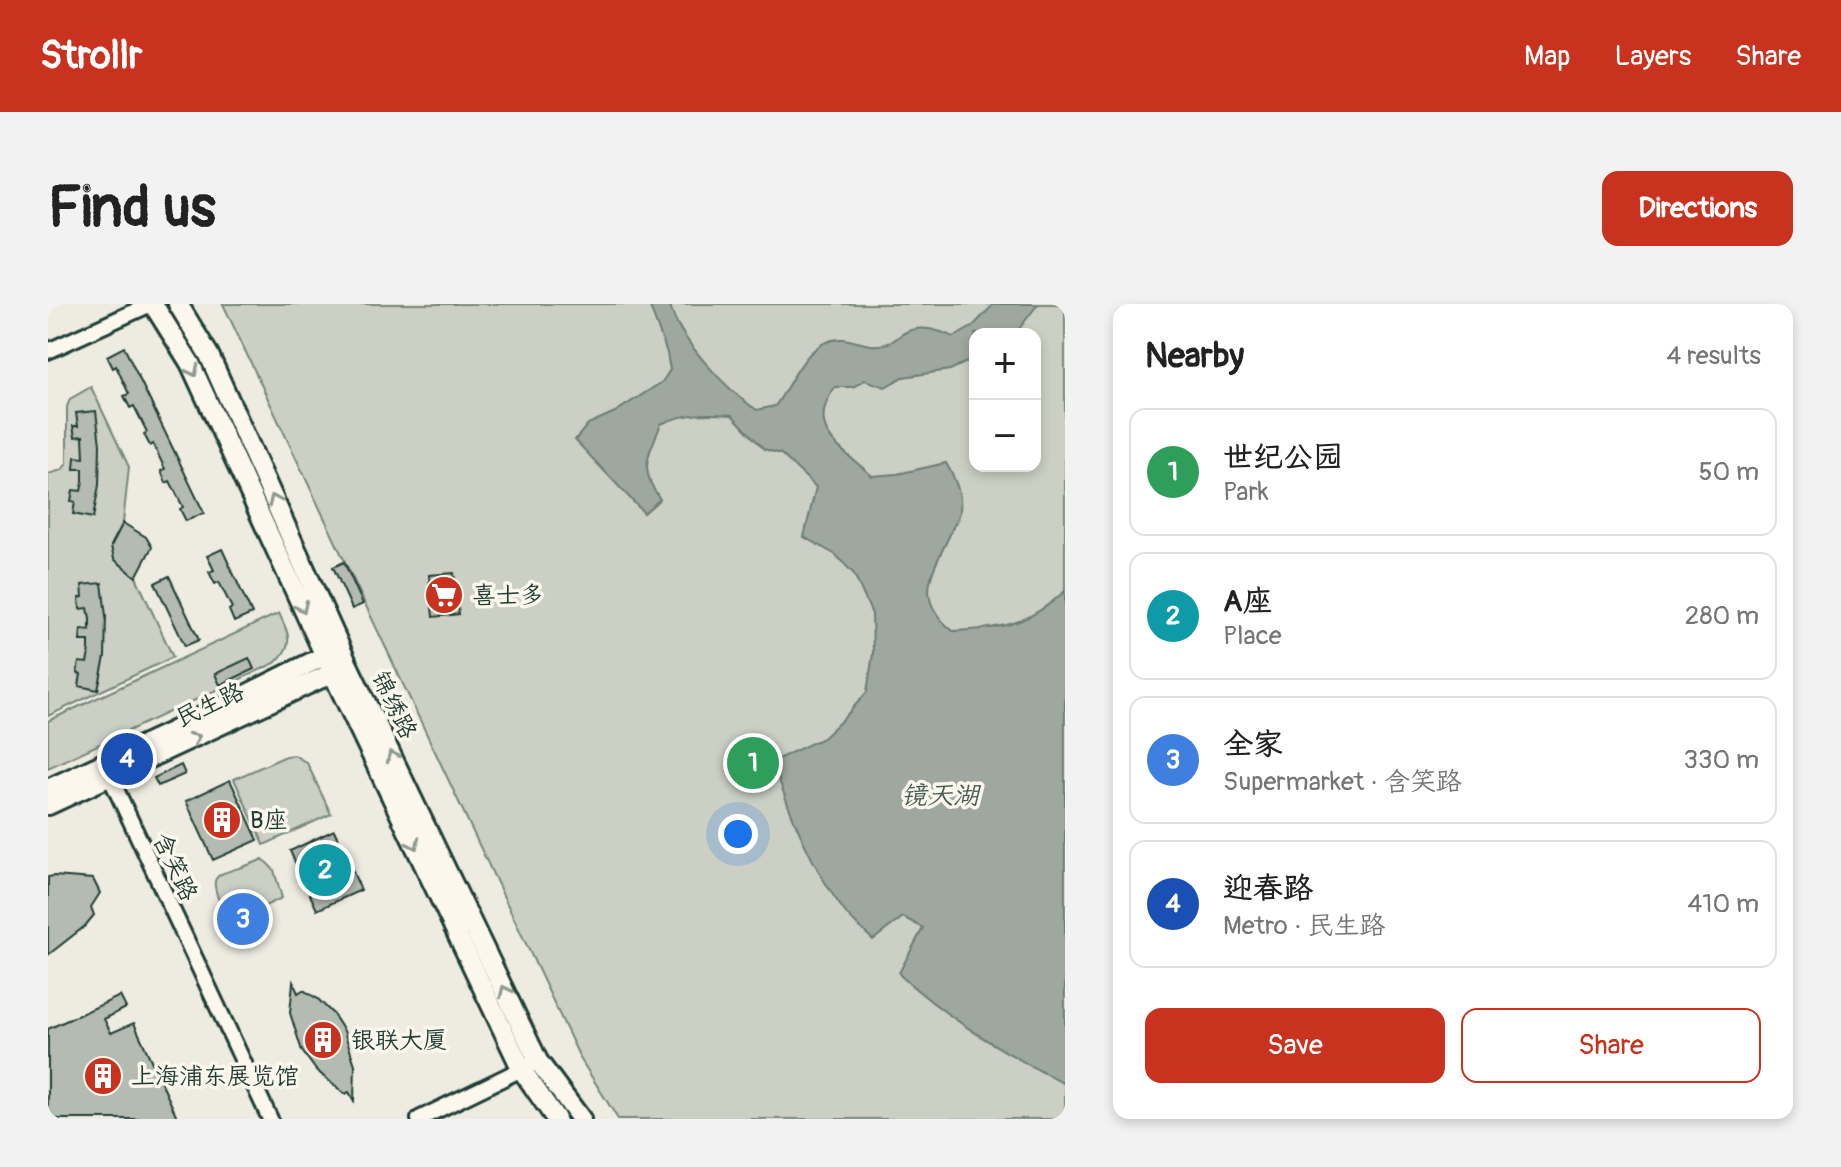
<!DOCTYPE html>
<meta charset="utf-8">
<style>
:root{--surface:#fff;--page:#f2f2f2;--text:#222;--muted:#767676;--line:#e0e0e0;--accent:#c8321e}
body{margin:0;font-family:Pangolin,"LXGW WenKai TC",sans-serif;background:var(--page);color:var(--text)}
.controls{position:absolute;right:24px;top:24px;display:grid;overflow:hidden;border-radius:16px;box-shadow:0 4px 12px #0003}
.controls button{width:72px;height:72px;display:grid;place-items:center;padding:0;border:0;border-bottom:2px solid var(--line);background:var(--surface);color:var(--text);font:40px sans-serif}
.you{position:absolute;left:690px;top:530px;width:28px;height:28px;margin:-20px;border:6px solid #fff;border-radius:50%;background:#1a73e8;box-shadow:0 0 0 12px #1a73e833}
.badge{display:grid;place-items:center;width:52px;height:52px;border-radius:50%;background:var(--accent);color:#fff;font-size:26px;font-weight:700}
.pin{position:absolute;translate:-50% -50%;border:4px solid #fff;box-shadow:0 2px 8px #0006}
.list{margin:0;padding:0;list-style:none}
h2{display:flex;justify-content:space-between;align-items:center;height:104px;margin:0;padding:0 32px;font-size:34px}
h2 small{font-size:26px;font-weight:400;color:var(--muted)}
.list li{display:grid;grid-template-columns:52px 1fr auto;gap:24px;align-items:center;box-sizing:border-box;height:128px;margin:0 16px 16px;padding:0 16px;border:2px solid var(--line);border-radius:16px}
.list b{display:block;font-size:30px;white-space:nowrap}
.list p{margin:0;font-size:26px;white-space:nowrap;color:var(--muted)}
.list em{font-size:26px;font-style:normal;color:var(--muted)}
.actions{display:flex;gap:16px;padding:24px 32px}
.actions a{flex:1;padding:18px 0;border:2px solid var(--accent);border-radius:16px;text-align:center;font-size:28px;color:var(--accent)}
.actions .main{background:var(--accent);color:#fff}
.map{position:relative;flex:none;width:1017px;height:815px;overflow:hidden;border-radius:16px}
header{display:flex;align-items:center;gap:48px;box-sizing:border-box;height:112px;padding:0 40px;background:var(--accent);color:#fff}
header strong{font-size:38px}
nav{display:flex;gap:44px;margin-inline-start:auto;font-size:28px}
.intro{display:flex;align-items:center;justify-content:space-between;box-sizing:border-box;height:192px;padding:0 48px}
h1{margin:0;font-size:56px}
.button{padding:20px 36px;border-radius:16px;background:var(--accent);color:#fff;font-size:28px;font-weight:700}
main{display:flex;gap:48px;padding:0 48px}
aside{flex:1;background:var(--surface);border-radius:16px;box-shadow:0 4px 12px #0003}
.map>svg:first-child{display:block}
.green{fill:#cbcfc4;stroke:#75867c;stroke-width:2;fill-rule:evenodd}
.water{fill:#9fa89f;stroke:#6c7d74;stroke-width:2}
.building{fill:#b4bbb0;stroke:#1f3d34;stroke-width:2}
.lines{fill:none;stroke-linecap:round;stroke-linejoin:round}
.minor-casing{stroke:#1f3d34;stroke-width:20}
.major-casing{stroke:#1f3d34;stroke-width:24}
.minor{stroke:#fbf7ec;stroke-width:14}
.major{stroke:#fbf7ec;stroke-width:18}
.oneway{stroke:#8d9a90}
.labels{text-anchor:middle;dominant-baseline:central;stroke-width:7;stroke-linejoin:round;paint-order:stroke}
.poi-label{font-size:24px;fill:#1f3d34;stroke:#fbf7ec;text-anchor:start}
.street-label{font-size:24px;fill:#1f3d34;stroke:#fbf7ec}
.water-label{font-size:26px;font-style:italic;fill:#455d54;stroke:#fbf7ec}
</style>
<header>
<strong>Strollr</strong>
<nav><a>Map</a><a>Layers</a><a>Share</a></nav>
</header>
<div class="intro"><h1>Find us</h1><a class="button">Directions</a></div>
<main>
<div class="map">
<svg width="1017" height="815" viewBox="0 0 1017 815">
<rect width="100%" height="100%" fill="#eeece1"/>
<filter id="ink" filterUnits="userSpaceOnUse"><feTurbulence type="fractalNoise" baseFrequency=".0125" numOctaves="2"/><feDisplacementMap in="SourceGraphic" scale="16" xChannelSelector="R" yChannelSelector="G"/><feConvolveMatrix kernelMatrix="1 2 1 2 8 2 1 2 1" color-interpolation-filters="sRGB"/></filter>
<g filter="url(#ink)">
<!-- green -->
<path class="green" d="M175,0H1017V815H570L533,756ZM927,30H987V162H927Z
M43,83L81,163L75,219L63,242L66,255L88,273L125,353L0,412V170L14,166L19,159V103L22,95Z
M231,309C241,331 247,340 227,359L0,464V417Z
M246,451L259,459L283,510L216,541L186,475L238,452Z
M215,555L226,566L234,594L181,619C151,558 171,576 215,555Z"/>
<!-- water -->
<path class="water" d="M601,0H622C628,33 681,88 709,106L727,102C744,80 759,33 795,35C810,37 822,44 837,40C847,38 849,32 858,28C873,20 892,27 906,33L924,23L946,0H990L967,30H927V54L902,66L855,73L837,83L817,76L805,83H787C756,127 793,143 824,172L849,170L898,159C906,173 914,189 912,206C912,212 908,218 905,223C888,265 861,291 905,327C956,324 978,322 1017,287V780C957,749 904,718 853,672L851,669L875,624L855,613L825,636C815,626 802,616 794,604C762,560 741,509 725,457L775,434L797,413L819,388L825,350L824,310L806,270L788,251L756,233L768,183L733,150L716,145L684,111C659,109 636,109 613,120C600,153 590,164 612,195L596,209L527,136L540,120L567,108L614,78L622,66L619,49Z"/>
<!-- building -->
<path class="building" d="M76,43L156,209L138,217L132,205L135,203L122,177L118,179L113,167L117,165L105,140L102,142L96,130L99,128L86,102L82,104L76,92L81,90L68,62L65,64L59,52Z
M48,107L52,141L51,181L45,214L25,210L27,198L23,197L25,186L33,187L35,177V165H26L27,153L36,154L35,132L27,133L25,122H30L28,109Z
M75,219L98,233L104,243L88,273L66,255L63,242Z
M174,245L204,310L186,318L181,306L184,304L171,278L167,280L161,268L166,266L159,252Z
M296,258L315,300L304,305L285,263Z
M406,269L411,310L385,313L381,271Z
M121,272L151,336L137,342L107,279Z
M54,279L58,312L57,353L50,386L31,382L33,370L29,369L31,358L39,359L41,349V337H32L33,325L42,326V314L40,304L32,305L31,294L35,293L34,281Z
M201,354L206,365L172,381L167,370Z
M133,461L137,470L110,482L106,474Z
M182,476L210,536L165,556L138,497Z
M286,526L313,586L269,606L242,547Z
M6,572L45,575L52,589L43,603L46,611L37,622L0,651V573Z
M245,678L250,689L255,686L270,695L285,710L296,727L307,761L306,797L301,788L297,790L268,766L254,747L242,709Z
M72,692L78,704L56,715L63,729L86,719L130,815H0V725Z"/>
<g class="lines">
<defs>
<path id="minor" d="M0,47L103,0
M58,464L222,815
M371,815L482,761"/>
<path id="major" d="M105,0L142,59L294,389L474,766L508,815
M130,0L161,51L300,361L490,757L533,815
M0,485L121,429L286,347
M0,501L295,364"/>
</defs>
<!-- minor casing -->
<use href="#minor" class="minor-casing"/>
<!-- major casing -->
<use href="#major" class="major-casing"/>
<!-- minor -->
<use href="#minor" class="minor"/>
<!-- major -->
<use href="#major" class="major"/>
</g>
<!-- one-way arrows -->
<defs><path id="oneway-chevron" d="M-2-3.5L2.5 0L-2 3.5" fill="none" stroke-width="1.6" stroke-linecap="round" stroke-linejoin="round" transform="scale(2)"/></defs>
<g class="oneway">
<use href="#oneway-chevron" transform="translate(145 67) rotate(64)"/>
<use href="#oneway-chevron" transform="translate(226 196) rotate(-114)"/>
<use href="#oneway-chevron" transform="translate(254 303) rotate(65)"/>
<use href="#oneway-chevron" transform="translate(147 434) rotate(-25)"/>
<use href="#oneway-chevron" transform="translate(344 452) rotate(-116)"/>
<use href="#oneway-chevron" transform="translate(366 540) rotate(65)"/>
<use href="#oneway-chevron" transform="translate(457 687) rotate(-116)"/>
</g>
</g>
<!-- icons -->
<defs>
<symbol id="supermarket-disc" viewBox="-11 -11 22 22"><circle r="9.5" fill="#c8321e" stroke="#fbf7ec"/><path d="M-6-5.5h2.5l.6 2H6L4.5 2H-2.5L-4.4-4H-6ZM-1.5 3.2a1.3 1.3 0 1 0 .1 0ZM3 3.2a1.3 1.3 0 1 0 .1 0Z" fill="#fff"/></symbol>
<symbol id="building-disc" viewBox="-11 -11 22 22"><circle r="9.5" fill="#c8321e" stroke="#fbf7ec"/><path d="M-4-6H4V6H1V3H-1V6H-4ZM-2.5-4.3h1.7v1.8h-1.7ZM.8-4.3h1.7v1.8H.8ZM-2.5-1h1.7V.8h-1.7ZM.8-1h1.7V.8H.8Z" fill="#fff"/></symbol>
</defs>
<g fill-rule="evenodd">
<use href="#supermarket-disc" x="374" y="269" width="44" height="44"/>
<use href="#building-disc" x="152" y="494" width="44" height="44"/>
<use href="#building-disc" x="253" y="714" width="44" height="44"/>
<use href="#building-disc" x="33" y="750" width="44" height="44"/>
</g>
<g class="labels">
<!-- poi labels -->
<g class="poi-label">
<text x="424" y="291">喜士多</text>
<text x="202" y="516">B座</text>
<text x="303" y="736">银联大厦</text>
<text x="83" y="772">上海浦东展览馆</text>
</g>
<!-- street labels -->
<g class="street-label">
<text transform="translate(162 401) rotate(-25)">民生路</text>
<text transform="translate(346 401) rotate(64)">锦绣路</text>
<text transform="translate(127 563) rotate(65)">含笑路</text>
</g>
<!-- water labels -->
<g class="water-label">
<text x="892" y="492">镜天湖</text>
</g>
</g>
</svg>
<div class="controls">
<button>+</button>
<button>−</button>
</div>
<div class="you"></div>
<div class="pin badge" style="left:705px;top:459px;background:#2e9e5b">1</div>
<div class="pin badge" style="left:277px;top:566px;background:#0f9aa8">2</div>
<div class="pin badge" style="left:195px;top:615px;background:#3f7fe0">3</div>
<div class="pin badge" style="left:79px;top:455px;background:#1a4fb4">4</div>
</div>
<aside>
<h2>Nearby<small>4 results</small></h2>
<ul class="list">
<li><span class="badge" style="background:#2e9e5b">1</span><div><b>世纪公园</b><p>Park</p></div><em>50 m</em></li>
<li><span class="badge" style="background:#0f9aa8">2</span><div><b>A座</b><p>Place</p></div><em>280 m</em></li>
<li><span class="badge" style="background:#3f7fe0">3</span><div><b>全家</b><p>Supermarket · 含笑路</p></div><em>330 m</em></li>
<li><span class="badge" style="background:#1a4fb4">4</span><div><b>迎春路</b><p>Metro · 民生路</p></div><em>410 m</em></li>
</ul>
<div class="actions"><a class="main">Save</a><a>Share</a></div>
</aside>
</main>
